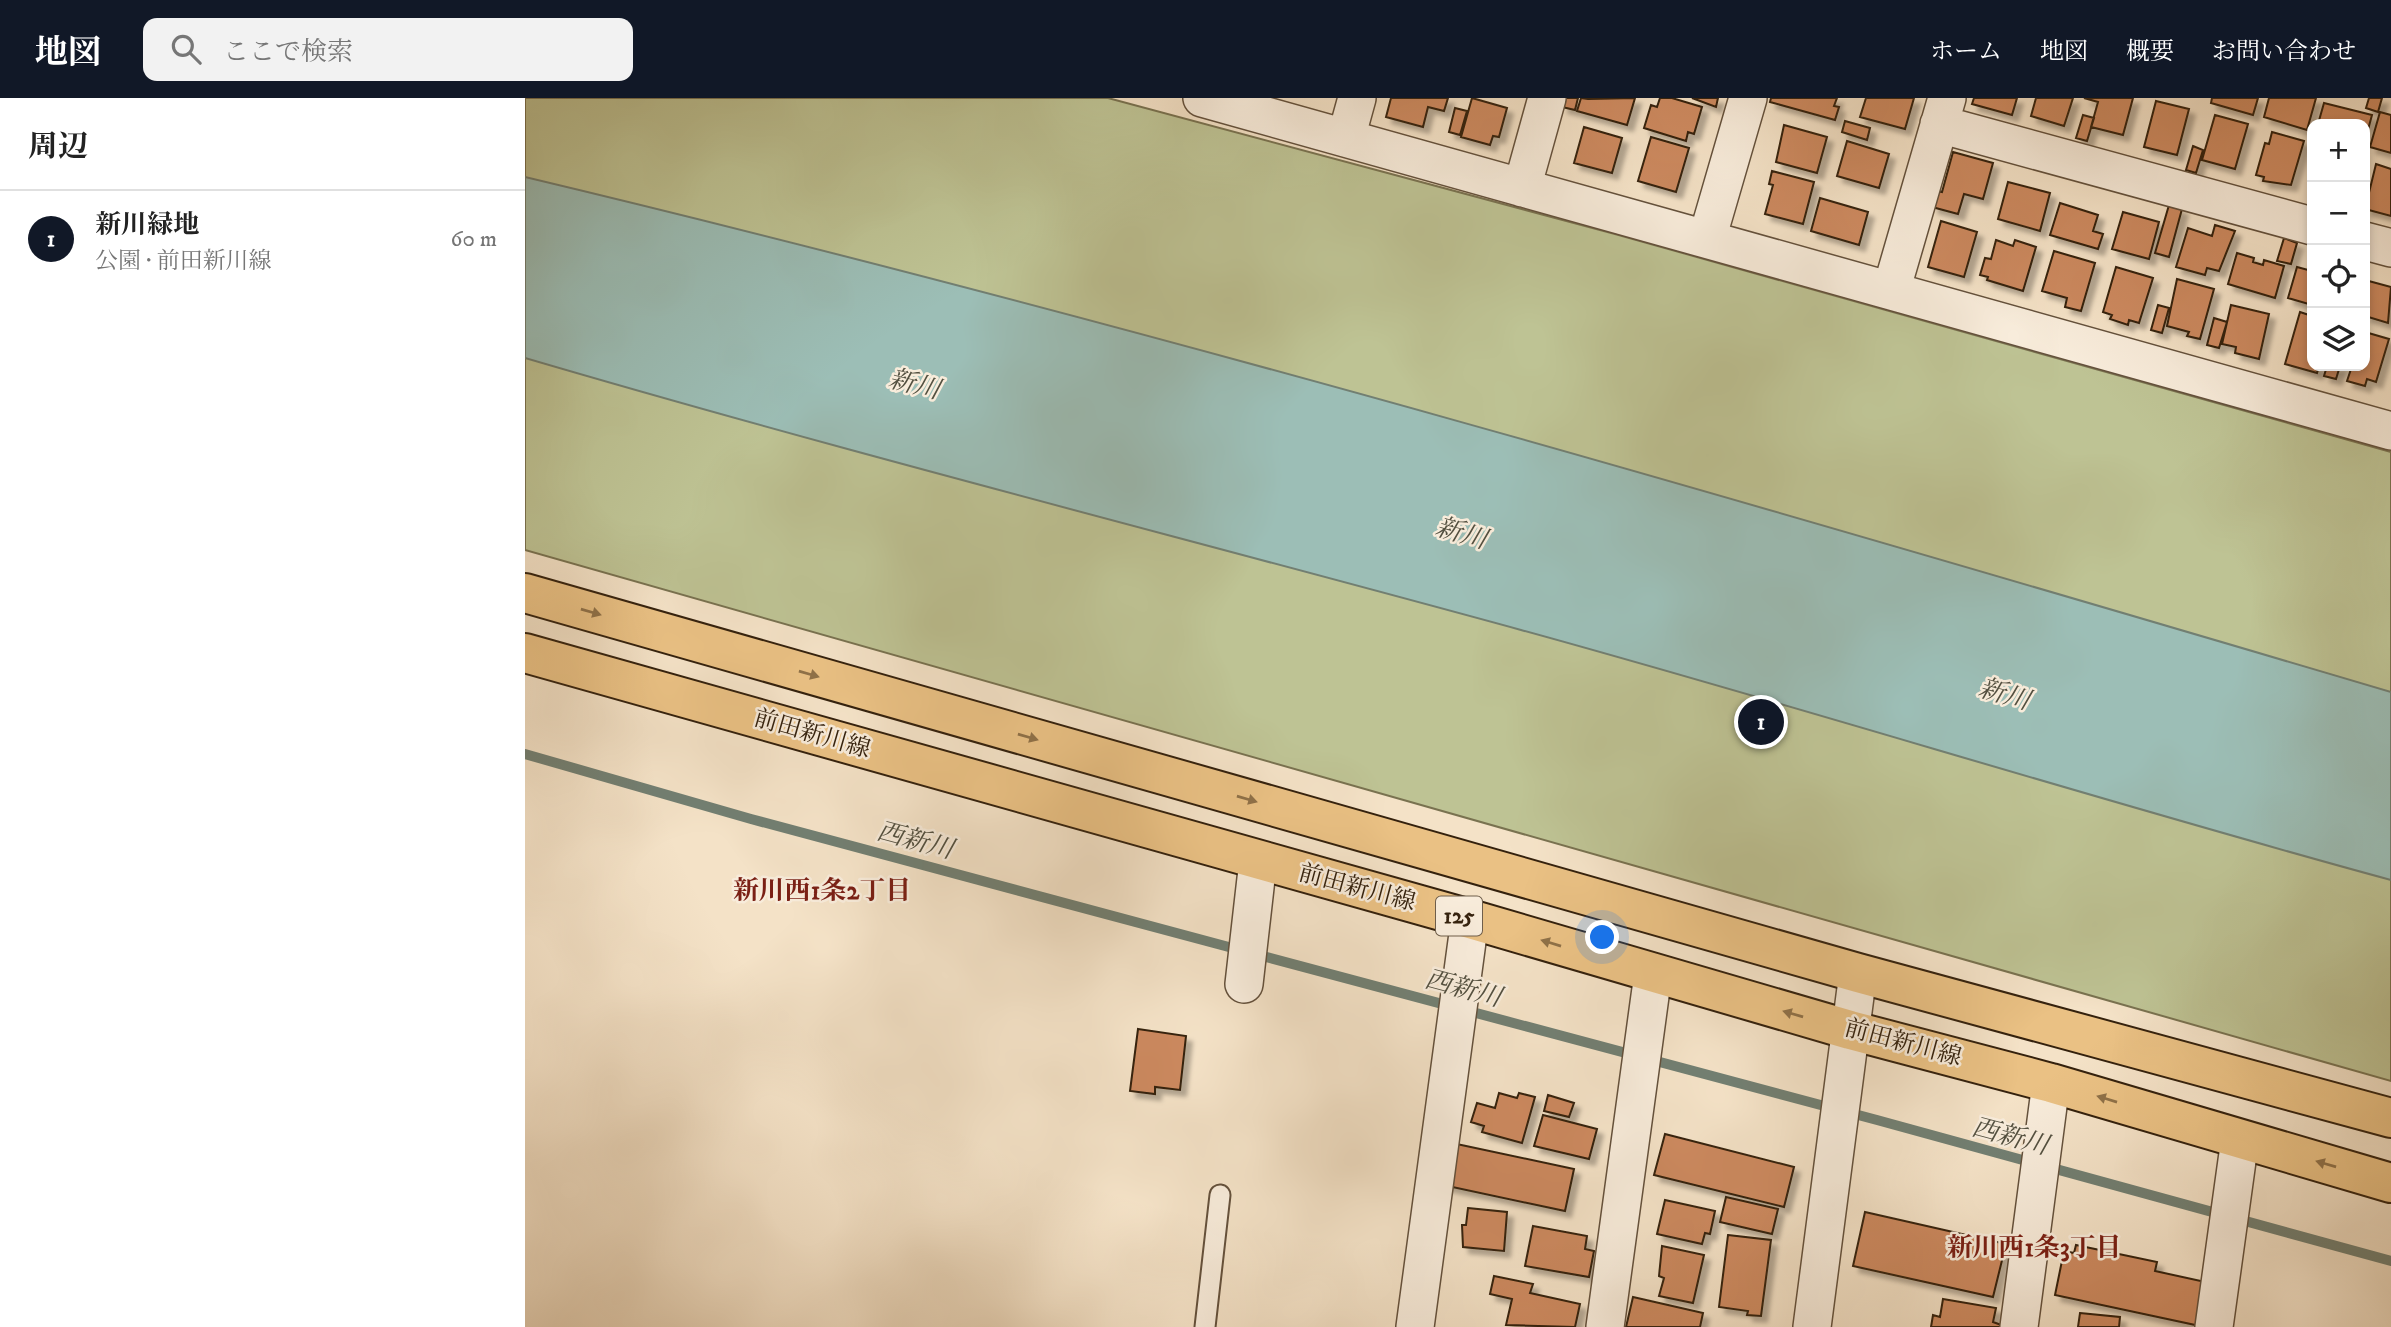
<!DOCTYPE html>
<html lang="ja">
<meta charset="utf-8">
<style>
:root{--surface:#fff;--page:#f2f2f2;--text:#222;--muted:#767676;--line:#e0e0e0;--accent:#111827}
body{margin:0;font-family:"IM FELL DW Pica","Noto Serif JP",serif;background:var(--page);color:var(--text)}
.controls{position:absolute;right:21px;top:21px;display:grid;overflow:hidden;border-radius:14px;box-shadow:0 4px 10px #0003}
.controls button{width:63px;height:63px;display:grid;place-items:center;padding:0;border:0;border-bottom:2px solid var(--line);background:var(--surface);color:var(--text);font:35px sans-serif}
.you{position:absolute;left:1078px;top:840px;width:24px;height:24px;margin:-18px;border:5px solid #fff;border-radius:50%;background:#1a73e8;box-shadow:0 0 0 10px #1a73e833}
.badge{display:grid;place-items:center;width:46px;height:46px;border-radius:50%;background:var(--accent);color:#fff;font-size:23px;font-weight:700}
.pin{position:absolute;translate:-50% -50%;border:4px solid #fff;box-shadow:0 2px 7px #0006}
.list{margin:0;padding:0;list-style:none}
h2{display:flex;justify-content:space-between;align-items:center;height:91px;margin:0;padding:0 28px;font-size:30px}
h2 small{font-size:23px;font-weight:400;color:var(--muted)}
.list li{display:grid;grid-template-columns:46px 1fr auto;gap:21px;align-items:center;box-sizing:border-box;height:98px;padding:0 28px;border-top:2px solid var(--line)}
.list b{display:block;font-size:26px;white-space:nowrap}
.list p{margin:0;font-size:23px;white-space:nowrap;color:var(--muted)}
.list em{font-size:23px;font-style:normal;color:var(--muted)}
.icon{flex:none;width:38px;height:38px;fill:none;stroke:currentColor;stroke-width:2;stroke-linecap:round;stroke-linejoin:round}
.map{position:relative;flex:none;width:1866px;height:1229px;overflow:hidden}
header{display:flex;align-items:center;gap:42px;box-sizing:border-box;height:98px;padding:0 35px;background:var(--accent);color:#fff}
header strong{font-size:33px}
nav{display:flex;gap:38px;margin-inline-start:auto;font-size:24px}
.search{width:490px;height:63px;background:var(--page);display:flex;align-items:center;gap:18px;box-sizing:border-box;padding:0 24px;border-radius:14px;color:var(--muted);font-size:26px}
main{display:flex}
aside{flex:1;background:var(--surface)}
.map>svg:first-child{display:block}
.green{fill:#bec394;stroke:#797250;stroke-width:2}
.water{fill:#9cbeb6;stroke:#727f72;stroke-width:2}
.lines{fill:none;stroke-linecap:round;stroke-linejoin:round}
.stream{stroke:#727f72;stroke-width:10}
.building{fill:#cc895e;stroke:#34210d;stroke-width:2;filter:url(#shadow)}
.lane-casing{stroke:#64513c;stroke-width:23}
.street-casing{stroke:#64513c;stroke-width:40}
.primary-casing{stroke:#34210d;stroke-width:42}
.lane{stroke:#f8ecdb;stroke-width:19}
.street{stroke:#f8ecdb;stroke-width:37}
.primary{stroke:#eac184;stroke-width:38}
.oneway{fill:#8f7148}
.labels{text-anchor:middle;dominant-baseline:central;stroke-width:5;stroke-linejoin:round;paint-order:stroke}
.shield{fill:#f8ecdb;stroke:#6f5e4b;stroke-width:2}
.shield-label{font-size:23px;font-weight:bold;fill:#34210d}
.street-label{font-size:24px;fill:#34210d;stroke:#f8ecdb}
.water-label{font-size:26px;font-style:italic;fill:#535040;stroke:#f8ecdb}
.neighbourhood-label{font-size:26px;font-weight:bold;fill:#7a1f14;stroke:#f8ecdb}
</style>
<header>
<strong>地図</strong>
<div class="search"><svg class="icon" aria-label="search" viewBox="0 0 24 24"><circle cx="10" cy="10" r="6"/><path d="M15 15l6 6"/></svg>ここで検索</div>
<nav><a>ホーム</a><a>地図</a><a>概要</a><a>お問い合わせ</a></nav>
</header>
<main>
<aside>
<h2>周辺<small></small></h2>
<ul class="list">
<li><span class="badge">1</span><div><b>新川緑地</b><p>公園 · 前田新川線</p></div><em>60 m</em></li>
</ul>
</aside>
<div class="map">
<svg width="1866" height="1229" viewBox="0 0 1866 1229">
<defs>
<filter id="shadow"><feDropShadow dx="6" dy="6" stdDeviation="2" flood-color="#0004"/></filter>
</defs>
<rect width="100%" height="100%" fill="#f4e2c7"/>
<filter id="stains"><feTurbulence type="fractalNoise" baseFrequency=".00286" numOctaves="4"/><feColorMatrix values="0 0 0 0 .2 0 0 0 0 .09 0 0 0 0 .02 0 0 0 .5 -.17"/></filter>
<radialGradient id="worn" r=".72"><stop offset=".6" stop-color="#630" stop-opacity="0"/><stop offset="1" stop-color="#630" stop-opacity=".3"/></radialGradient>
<!-- green -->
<path class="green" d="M0,0H583L1090,136L1866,354V983L0,452Z"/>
<!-- water -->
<path class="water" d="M0,79C628,229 1247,411 1866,594V782C1575,703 1287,612 996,532C664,441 330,357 0,260Z"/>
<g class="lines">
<!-- stream -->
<path class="stream" d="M0,656L226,721L715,852
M730,856L1352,1022L1866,1163"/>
</g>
<!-- building -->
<path class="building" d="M866,0H923L919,13L903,9L898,29L861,19Z
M947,0L982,10L974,39L968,38L965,47L936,39Z
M1039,0H1053L1050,12L1037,9Z
M1056,0L1063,1L1110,0L1102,27L1052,13Z
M1135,0H1147L1177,9L1169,36L1163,34L1161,43L1119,30L1126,7L1132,9Z
M1167,0H1193L1191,9Z
M1246,0H1312L1309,8L1314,9L1310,22L1245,4Z
M1341,0H1389L1380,31L1335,19Z
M1449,0H1492L1487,17L1447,6Z
M1511,0H1548L1539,28L1506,18Z
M1559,0H1608L1598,37L1566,29L1573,4Z
M1687,0H1733L1728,17L1686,5Z
M1744,0H1791L1782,32L1739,19Z
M1844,0H1857L1853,14L1841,10Z
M1631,3L1664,11L1652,57L1619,49Z
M1799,5L1847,17L1840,43V26H1793Z
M930,10L942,13L935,37L924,34Z
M1855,14L1866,17V55L1845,49Z
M1558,17L1569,20L1562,43L1551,40Z
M1690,17L1723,26L1710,71L1677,62Z
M1320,23L1345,30L1342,42L1317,34Z
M1259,27L1302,39L1292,75L1251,64Z
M1059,29L1097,40L1087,75L1049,65Z
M1747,34L1779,43L1766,87L1738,83L1739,79L1731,77L1740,45L1744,46Z
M1126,39L1164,50L1151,94L1113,83Z
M1322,43L1364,56L1354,90L1312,78Z
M1668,48L1678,52L1671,75L1661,72Z
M1428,54L1468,65L1458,101L1439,96L1433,116L1407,109L1411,93L1417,94Z
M1851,66L1866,71V118L1840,111Z
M1247,73L1289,84L1278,126L1240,116L1248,87L1244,86Z
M1483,84L1525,95L1515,133L1473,121Z
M1295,100L1343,114L1334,147L1286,133Z
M1535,105L1573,117L1568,133L1578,136L1573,151L1525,137Z
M1644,107L1657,111L1644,159L1630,155Z
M1598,114L1634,124L1624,161L1587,151Z
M1416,123L1452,134L1439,179L1403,169Z
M1690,127L1710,133L1694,173L1682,170L1680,177L1651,169L1663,130L1687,138Z
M1759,140L1772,145L1766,166L1752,163Z
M1471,142L1488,148L1490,142L1511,149L1498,193L1462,182L1463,179L1455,177L1460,160L1466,161Z
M1529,153L1570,165L1556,213L1540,209L1542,200L1517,193Z
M1712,155L1729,160L1728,164L1738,167L1739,162L1759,168L1750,200L1703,186Z
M1591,169L1628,180L1614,225L1604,222L1603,227L1585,221L1587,217L1578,214Z
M1772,169L1787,173V207L1763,200Z
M1652,181L1689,191L1675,241L1662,238L1664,234L1642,228Z
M1840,182L1866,189L1863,225L1840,218Z
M1633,207L1644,210L1637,235L1626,232Z
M1706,207L1744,216L1734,261L1710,255L1711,249L1697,246Z
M1775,214L1787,218V268H1794L1792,275L1760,266Z
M1689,220L1702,224L1694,250L1682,247Z
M1840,234L1864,241L1851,284L1842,281L1840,288L1822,283L1827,268H1840Z
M1802,268H1815L1811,281L1799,278Z
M613,931L661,938L655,992L630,989V996L605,993Z
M974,995L992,1000L994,995L1010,999L997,1045L957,1034L959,1028L946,1024L952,1005L970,1010Z
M1023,997L1049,1005L1044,1019L1019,1013Z
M1018,1017L1072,1031L1064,1061L1009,1048Z
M1140,1036L1269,1069L1259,1109L1129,1077Z
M927,1045L1049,1071L1040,1113L918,1087Z
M1201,1099L1253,1111L1247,1136L1195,1124Z
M1140,1102L1190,1113L1185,1136L1180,1135L1177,1146L1132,1136Z
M943,1110L982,1114L979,1153L938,1149L937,1127H941Z
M1340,1114L1481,1146L1468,1199L1328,1168Z
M1008,1128L1062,1138L1060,1151L1069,1153L1064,1179L1000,1168Z
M1203,1137L1246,1142L1236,1218L1222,1217L1223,1213L1194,1209Z
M1551,1147L1632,1164L1630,1173L1685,1185L1675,1228L1530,1197L1539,1153L1549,1155Z
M1137,1148L1179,1157L1168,1205L1134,1198L1139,1180L1134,1178Z
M969,1178L1008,1186L1005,1195L1055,1206L1050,1229L981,1227L987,1201L965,1196Z
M1108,1199L1178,1215L1175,1229H1101Z
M1418,1201L1471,1210L1468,1224L1482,1229H1406L1408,1217L1415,1219Z
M1555,1215L1595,1219L1594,1229H1553Z"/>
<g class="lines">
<defs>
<path id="lane" d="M680,1229L695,1097"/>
<path id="street" d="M677,0L1866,333
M1414,26L1787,128
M821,40L832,0
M997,90L1022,0
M1182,141L1223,0
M1840,143L1866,150
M1366,193L1422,0
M719,886L733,763
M890,1229L945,821
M1080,1229L1128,876
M1287,1229L1333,875
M1494,1229L1526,985
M1689,1229L1715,1041"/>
<path id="primary" d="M0,495L1333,875L1866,1020
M0,555L945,821L1325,932L1526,985L1866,1085"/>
</defs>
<!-- lane casing -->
<use href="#lane" class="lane-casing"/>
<!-- street casing -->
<use href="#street" class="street-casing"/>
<!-- primary casing -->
<use href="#primary" class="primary-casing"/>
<!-- lane -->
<use href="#lane" class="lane"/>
<!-- street -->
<use href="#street" class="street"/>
<!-- primary -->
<use href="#primary" class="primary"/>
</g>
<!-- one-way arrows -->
<defs><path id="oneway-solid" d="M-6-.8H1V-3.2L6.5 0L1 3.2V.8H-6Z" transform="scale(1.75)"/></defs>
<g class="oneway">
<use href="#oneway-solid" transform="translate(66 514) rotate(16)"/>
<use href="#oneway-solid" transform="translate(284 576) rotate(16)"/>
<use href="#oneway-solid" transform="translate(503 639) rotate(16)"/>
<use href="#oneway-solid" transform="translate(722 701) rotate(16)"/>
<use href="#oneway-solid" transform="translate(1026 845) rotate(-163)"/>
<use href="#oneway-solid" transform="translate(1268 916) rotate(-164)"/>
<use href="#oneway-solid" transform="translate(1582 1001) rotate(-163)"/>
<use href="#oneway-solid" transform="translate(1801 1066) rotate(-164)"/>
</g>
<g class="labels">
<!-- shield labels -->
<rect class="shield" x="911" y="798.5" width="46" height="39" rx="5"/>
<g class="shield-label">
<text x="934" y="818">125</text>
</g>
<!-- street labels -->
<g class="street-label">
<text transform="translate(287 636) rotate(16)">前田新川線</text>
<text transform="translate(832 790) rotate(15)">前田新川線</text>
<text transform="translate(1378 945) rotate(15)">前田新川線</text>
</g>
<!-- water labels -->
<g class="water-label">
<text transform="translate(389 287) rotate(14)">新川</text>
<text transform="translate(936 436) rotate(16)">新川</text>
<text transform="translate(1479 597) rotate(16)">新川</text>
<text transform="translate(390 743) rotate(15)">西新川</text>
<text transform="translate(938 891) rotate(15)">西新川</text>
<text transform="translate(1485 1039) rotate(15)">西新川</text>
</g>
<!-- neighbourhood labels -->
<g class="neighbourhood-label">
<text x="297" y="793">新川西1条2丁目</text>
<text x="1509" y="1150">新川西1条3丁目</text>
</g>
</g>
<rect width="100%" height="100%" filter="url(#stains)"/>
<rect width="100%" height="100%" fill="url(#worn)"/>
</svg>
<div class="controls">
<button>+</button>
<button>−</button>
<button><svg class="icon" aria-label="locate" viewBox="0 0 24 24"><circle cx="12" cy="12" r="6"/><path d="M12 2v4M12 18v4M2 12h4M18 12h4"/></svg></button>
<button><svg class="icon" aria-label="layers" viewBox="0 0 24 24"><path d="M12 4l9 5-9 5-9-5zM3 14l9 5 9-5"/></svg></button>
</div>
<div class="you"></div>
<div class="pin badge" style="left:1236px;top:624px">1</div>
</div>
</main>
